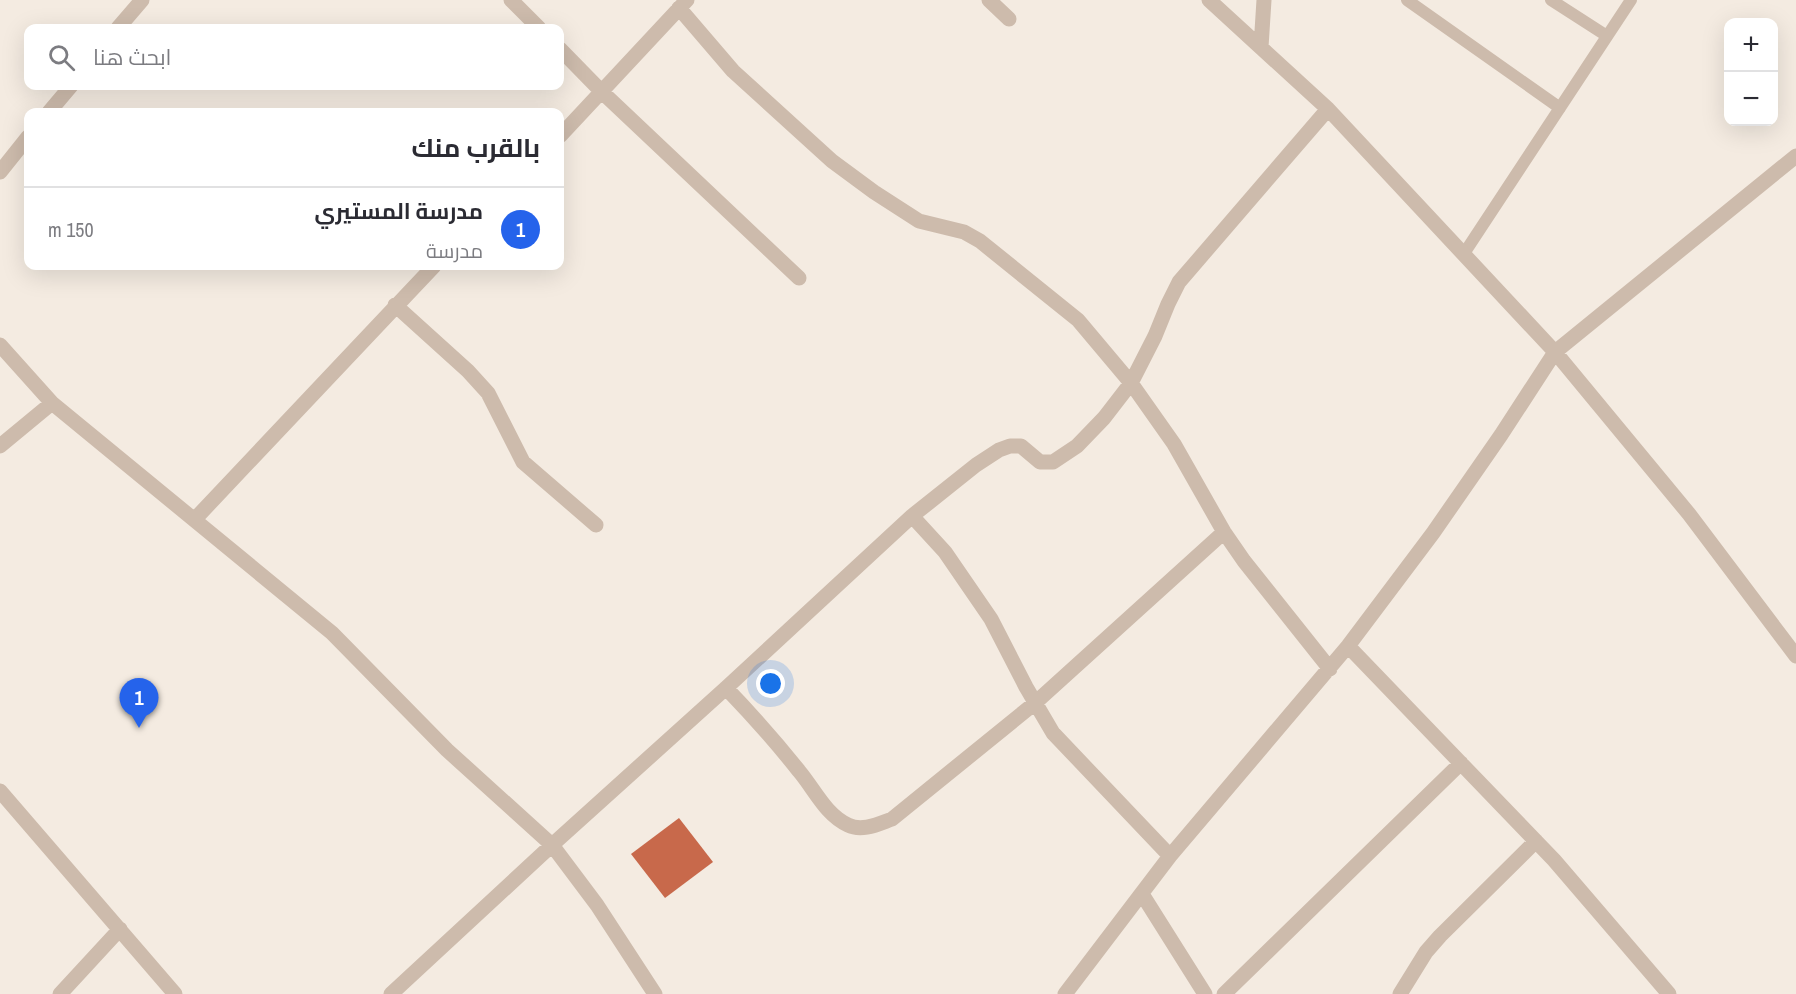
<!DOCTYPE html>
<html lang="ar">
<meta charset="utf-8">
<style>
:root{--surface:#fff;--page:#f2f2f3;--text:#2b2b33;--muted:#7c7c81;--line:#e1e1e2;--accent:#2563eb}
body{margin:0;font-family:"Archivo Narrow",Cairo,sans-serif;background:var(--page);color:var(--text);direction:rtl}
.controls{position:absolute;right:18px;top:18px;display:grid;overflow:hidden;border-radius:12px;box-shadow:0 6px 24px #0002}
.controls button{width:54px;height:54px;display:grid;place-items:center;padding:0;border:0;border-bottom:2px solid var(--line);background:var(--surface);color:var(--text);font:30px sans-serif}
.you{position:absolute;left:771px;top:684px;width:21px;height:21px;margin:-15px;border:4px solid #fff;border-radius:50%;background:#1a73e8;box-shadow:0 0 0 9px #1a73e833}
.badge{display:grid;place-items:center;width:39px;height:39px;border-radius:50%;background:var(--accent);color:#fff;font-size:20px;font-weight:700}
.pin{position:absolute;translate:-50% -50px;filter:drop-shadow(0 2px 3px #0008)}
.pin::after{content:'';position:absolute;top:32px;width:21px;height:18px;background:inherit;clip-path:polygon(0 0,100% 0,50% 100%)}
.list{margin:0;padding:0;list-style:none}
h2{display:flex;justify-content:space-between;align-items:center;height:78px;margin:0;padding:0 24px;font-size:26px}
h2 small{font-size:20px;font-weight:400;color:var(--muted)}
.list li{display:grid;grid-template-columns:39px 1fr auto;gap:18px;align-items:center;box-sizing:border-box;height:84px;padding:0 24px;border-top:2px solid var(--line)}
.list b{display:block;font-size:22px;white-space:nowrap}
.list p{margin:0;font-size:20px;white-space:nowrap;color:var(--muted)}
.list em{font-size:20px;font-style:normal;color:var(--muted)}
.icon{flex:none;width:33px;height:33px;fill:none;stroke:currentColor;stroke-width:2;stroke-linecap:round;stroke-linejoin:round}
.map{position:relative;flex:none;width:1796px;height:994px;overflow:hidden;direction:ltr}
.search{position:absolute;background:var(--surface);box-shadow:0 6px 24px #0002;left:24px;top:24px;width:540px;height:66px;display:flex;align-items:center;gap:15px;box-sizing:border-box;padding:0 21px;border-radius:12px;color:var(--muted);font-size:22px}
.panel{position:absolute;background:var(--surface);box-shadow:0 6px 24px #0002;left:24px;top:108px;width:540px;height:162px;border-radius:12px;direction:rtl}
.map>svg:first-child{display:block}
.building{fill:#c8694b}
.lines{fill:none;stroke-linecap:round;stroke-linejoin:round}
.lane{stroke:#cdbbac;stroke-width:12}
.street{stroke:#cdbbac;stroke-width:15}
</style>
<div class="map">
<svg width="1796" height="994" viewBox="0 0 1796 994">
<rect width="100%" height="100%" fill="#f4ebe1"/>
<!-- building -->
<path class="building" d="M679,818L713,862L665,898L631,854Z"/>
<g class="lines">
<!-- lane -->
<path class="lane" d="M1407,0L1560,108
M1551,0L1607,36
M1463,255L1631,0"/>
<!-- street -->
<path class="street" d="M511,0L539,28
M989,0L1009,19
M1209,0L1328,109L1555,352L1689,514L1796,656
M679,8L733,71L832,161L874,192L919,221L964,232L980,241L1078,320L1131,383L1174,444L1224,532L1244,561L1330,669
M118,28L142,0
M1261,47L1264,0
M560,49L602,92L799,278
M49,112L71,86
M560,136L687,0
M0,172L28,137
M395,305L468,371L488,393L523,462L596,525
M0,345L52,403
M0,446L52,403L332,633L447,750L552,845L391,994
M912,516L945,552L991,619L1026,687L1053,733L1170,856
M195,519L434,266
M1348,646L1554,860L1669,994
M726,688C752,715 776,742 799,771C815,790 825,814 848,825C862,832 878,824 892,819L1035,703L1224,532
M0,791L175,994
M1142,894L1205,994
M60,994L120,929
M655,994L597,905L552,845L726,688L912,516L976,465L999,450L1010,446H1021L1040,462H1053L1077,446L1104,418L1131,383L1155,336L1168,304L1179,282L1328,109
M1065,994L1170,856L1348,646L1433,533L1501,435L1555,352L1796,156
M1224,994L1461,763
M1400,994L1426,952L1440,936L1536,841"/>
</g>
</svg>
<div class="controls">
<button>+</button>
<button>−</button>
</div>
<div class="you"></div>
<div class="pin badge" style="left:139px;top:728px">1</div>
<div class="search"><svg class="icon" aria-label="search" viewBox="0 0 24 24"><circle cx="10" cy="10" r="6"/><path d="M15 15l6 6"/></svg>ابحث هنا</div>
<section class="panel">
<h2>بالقرب منك<small></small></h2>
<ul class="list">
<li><span class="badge">1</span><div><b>مدرسة المستيري</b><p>مدرسة</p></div><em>150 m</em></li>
</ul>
</section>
</div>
